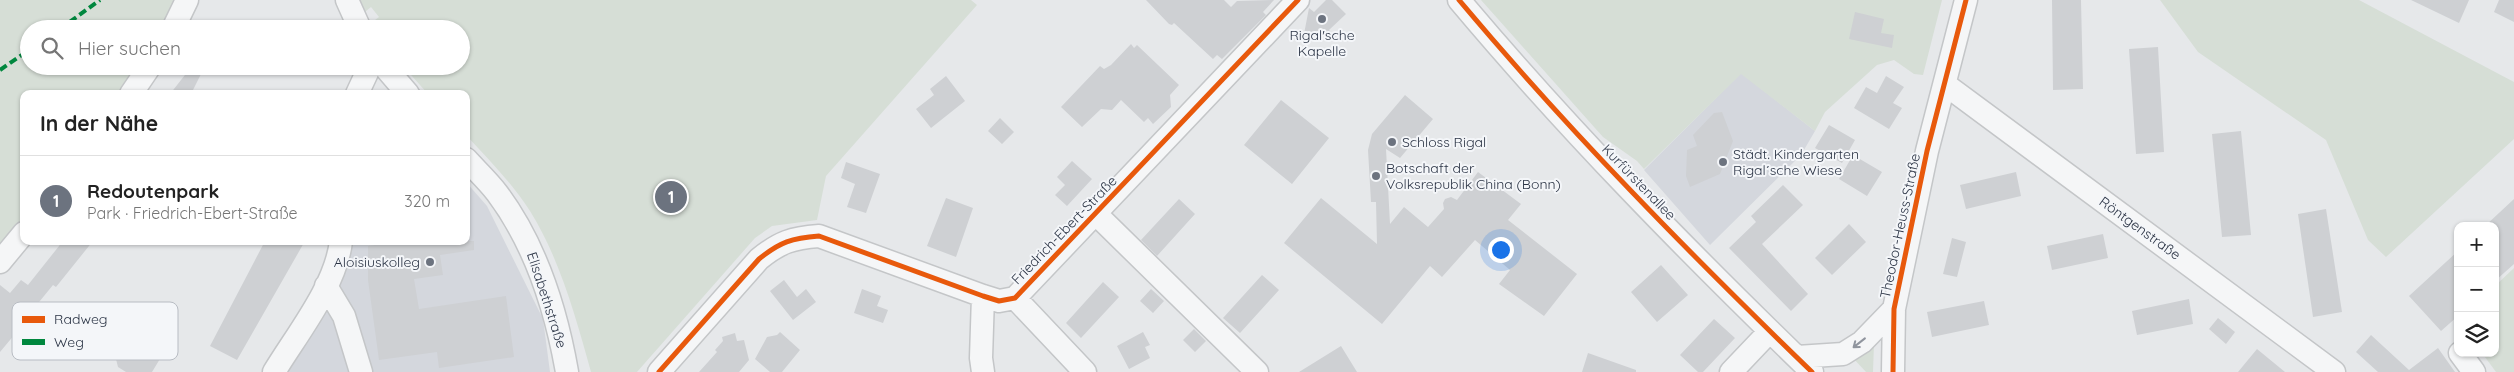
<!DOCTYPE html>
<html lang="de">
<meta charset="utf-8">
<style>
:root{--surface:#fff;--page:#f6f6f6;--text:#222;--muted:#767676;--line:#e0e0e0;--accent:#6c737f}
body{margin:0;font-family:Quicksand,sans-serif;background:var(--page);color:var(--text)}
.controls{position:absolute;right:15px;bottom:15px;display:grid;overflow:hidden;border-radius:10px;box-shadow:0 1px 4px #0004}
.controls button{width:45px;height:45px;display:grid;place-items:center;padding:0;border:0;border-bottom:1px solid var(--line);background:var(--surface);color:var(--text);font:25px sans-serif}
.you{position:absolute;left:1500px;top:249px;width:18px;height:18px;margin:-12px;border:4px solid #fff;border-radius:50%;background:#1a73e8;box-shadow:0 0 0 8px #1a73e833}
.badge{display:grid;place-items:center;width:32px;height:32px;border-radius:50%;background:var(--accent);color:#fff;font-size:16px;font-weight:700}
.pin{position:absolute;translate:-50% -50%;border:2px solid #fff;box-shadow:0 1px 5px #0006}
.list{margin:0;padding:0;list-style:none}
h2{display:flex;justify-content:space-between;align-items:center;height:65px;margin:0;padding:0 20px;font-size:21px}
h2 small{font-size:16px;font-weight:400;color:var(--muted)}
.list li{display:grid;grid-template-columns:32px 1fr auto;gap:15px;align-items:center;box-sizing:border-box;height:90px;padding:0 20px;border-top:1px solid var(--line)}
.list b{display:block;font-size:19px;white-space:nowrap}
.list p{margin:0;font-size:16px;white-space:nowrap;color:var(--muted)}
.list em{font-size:16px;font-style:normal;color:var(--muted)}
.icon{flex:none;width:28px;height:28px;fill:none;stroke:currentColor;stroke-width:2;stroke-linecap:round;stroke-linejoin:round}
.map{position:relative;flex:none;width:2514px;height:372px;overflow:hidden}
.search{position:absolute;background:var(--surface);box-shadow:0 1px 4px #0004;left:20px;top:20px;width:450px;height:55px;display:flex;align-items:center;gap:12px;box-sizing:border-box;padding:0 18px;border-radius:28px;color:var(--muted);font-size:19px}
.panel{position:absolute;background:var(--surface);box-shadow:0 1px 4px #0004;left:20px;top:90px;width:450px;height:155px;border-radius:10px}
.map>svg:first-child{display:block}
.built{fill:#d4d7dd}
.green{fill:#d6ded6}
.building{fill:#ced0d3}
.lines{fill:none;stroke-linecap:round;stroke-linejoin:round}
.minor-casing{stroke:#c4c6c8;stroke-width:25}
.minor{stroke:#f5f6f7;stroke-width:22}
.quiet{stroke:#00873e;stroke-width:4;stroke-dasharray:8 4;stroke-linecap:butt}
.cycleway-casing{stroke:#f4f6f9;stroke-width:8}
.cycleway{stroke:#e8590c;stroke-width:5}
.oneway{stroke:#90959e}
.poi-dot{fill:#6c737f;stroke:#f4f6f9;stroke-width:2}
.labels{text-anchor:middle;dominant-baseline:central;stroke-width:4;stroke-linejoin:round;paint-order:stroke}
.poi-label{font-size:14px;fill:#2b3445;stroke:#f4f6f9;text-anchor:start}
.street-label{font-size:14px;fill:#2b3445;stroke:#f4f6f9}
.key{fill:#f4f6f9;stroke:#b8bcc3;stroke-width:1}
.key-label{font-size:14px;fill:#2b3445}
</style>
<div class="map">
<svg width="2514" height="372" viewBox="0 0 2514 372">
<rect width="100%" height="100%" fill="#e6e8ea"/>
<!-- built -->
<path class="built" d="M1741,73L1815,131L1801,155L1710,245L1644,170Z
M466,182L487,206L543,319L550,372H285L330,296L341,282L347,241H466Z"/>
<!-- green -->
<path class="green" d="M0,0H180L164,29H29V66H141L125,94H24V221L0,249Z
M356,0H971L977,5L826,176L817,220L772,226L755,238L637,372H591C576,318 560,259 530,211C512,183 489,160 466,135V94H428L403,66H461V29H370L367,26L379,17L371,7L360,16Z
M1481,0H1942L1923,75L1914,74L1894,60L1877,65L1825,112L1815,131L1741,74L1644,169L1637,161L1603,137Z
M2160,0H2359L2514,82V139L2386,257L2368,240L2326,140L2198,52Z
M2514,268V372H2496L2482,353H2495V286Z
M1874,344L1873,372H1866L1852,357Z"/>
<!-- building -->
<path class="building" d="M1146,0H1224L1231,7L1237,1L1274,0L1263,12L1266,15L1222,59L1217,55L1213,59L1174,23L1172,25L1169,24Z
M1326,0H1332L1346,14L1329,30L1336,37L1304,34L1309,8L1314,12Z
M2052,0H2081L2083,89L2053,90Z
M2411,0H2469L2459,23Z
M2499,0H2514V22L2494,12Z
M1855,12L1884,19L1881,33L1894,35L1892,48L1849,39Z
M1131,44L1134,48L1137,45L1179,85L1170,95L1171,107L1153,124L1148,118L1144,122L1121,100L1112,110L1101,109L1082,127L1061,107L1100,66L1104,69L1111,65Z
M2158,47L2164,152L2136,154L2129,49Z
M192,66H205L191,94H170Z
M946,76L965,101L931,128L916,109L934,95L930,89Z
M1886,76L1904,87L1893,103L1902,108L1889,129L1854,108L1866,87L1877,93Z
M1405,95L1433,119L1400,158L1386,149L1390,224L1404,207L1428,227L1444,209L1443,203L1445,199L1451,197L1457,200L1478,172L1521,204L1508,220L1577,274L1544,316L1499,284L1510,270L1475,240L1442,277L1430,266L1382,324L1284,243L1321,198L1377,244L1376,202H1371L1368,150L1372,134Z
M1281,100L1329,138L1292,184L1244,145Z
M1722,112L1733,141L1720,174L1690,187L1686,176L1687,150L1697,146L1693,135L1714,113Z
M1000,118L1014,132L1002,144L988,131Z
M1829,125L1855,140L1842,163L1815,148Z
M2241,131L2251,235L2222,237L2212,134Z
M1853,155L1882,172L1867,196L1839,179Z
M1072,161L1092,179L1067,206L1055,195L1065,185L1057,177Z
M846,162L880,174L866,213L847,207L855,184L841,178Z
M2016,172L2021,196L1966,209L1960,185Z
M1783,185L1803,205L1762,244L1808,294L1791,311L1729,248L1756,222L1751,216Z
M946,198L973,208L956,257L927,246Z
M1179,199L1195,214L1157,256L1141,240Z
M2514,199V264L2495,281V226H2485Z
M2326,209L2342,312L2313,317L2298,214Z
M1849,224L1866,242L1832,275L1815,258Z
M2103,234L2108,258L2052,270L2047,246Z
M1952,238L1966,242L1957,277L1943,274Z
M63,241H93L56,287L53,285L26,318L31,322L19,337L15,334L0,352V285L10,293L21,280L28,285Z
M265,241H305L237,360L210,346Z
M402,241H474V250L440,255L443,275L414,279L419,309L506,296L514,357L439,368L437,352L379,360L368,280V246Z
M2458,251V316L2441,331L2409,296Z
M1661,265L1688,295L1657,322L1631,292Z
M1262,275L1279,290L1240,333L1223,318Z
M784,280L797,297L806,289L816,302L793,320L770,291Z
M1103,282L1119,297L1081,338L1066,323Z
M862,289L881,296L877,306L888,310L883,323L854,313Z
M1151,289L1164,301L1153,313L1140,301Z
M2189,299L2193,324L2137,335L2132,311Z
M1984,301L1989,325L1932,337L1927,312Z
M2218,318L2235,332L2226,344L2209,329Z
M1714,319L1735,338L1703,372H1698L1680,355Z
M1194,329L1206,341L1195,352L1183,340Z
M780,332L800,350L782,372H770L755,359L767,337L777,335Z
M1143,332L1150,345L1145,347L1150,358L1129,369L1117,346Z
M735,333L737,341L744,340L749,360L739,372H699L717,352L715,350L723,341L722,337Z
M2371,335L2409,370L2438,348L2455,372H2378L2356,352Z
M133,338L151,349L155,342L166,349L152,372H126L118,367L115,355L118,347Z
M1341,346L1357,372H1299Z
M2257,349L2285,372H2238Z
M1588,353L1636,370V372H1582Z"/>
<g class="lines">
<defs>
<path id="minor" d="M347,0L360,29
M1459,0C1569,131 1689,253 1812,372
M173,29L187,0
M384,66L408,94
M1946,85L2334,372
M131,94L150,66
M357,94L370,66
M466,159C476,170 488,181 497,193C536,245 556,309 567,372
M1096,214L1257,372
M0,262L24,233
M326,286L344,316L361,372
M983,296L981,358L983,372
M1015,298L1085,372
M2460,353L2474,372
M1797,357L1843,354L1862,342L1894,309
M274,372C297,334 336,286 341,241
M659,372L759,259C780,242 792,238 819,236L983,296L999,301L1015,298L1298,0
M1731,372L1770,331
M1893,372L1894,309L1927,151L1966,0"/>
</defs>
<!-- minor casing -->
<use href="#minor" class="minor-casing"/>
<!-- minor -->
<use href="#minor" class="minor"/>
<!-- quiet -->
<path class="quiet" d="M60,29L100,0
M0,70L29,50"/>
<defs>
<path id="cycleway" d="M1459,0C1569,131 1689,253 1812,372
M659,372L759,259C780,242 792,238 819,236L983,296L999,301L1015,298L1298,0
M1893,372L1894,309L1927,151L1966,0"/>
</defs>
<!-- cycleway casing -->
<use href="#cycleway" class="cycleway-casing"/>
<!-- cycleway -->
<use href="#cycleway" class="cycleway"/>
</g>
<!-- one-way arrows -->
<defs><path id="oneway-shaft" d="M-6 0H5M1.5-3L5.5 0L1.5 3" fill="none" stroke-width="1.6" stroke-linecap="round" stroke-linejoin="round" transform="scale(1.25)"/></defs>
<use class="oneway" href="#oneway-shaft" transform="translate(1859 343) rotate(142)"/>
<!-- markers -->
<g class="poi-dot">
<circle cx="1322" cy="19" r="5"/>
<circle cx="1392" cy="142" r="5"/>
<circle cx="1723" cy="162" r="5"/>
<circle cx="1376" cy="176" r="5"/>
<circle cx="430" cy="262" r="5"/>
</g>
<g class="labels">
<!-- poi labels -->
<g class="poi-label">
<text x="1322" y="35" text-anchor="middle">Rigal'sche<tspan x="1322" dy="16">Kapelle</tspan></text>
<text x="1402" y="142">Schloss Rigal</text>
<text x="1733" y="154">Städt. Kindergarten<tspan x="1733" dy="16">Rigal´sche Wiese</tspan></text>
<text x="1386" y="168">Botschaft der<tspan x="1386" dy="16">Volksrepublik China (Bonn)</tspan></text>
<text x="420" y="262" text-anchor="end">Aloisiuskolleg</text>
</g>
<!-- street labels -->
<g class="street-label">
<text transform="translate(1639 182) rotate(46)">Kurfürstenallee</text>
<text transform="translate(1900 226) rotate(-78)">Theodor-Heuss-Straße</text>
<text transform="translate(2140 228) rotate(36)">Röntgenstraße</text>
<text transform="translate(1064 230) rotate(-46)">Friedrich-Ebert-Straße</text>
<text transform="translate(547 300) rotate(72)">Elisabethstraße</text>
</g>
</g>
<!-- legend -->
<rect x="12" y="302" width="166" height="58" rx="8" class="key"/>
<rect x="22" y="316" width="23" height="7" fill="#e8590c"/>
<rect x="22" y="339" width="23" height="6" fill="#00873e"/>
<g class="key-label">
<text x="54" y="324">Radweg</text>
<text x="54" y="347">Weg</text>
</g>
</svg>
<div class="controls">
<button>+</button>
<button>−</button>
<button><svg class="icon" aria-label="layers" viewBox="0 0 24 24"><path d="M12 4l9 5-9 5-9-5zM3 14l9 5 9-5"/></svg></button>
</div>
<div class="you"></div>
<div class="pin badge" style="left:671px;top:197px">1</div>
<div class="search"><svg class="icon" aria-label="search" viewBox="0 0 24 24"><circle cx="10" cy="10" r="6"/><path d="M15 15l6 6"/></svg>Hier suchen</div>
<section class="panel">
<h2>In der Nähe<small></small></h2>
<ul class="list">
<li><span class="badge">1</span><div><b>Redoutenpark</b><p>Park · Friedrich-Ebert-Straße</p></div><em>320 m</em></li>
</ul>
</section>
</div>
